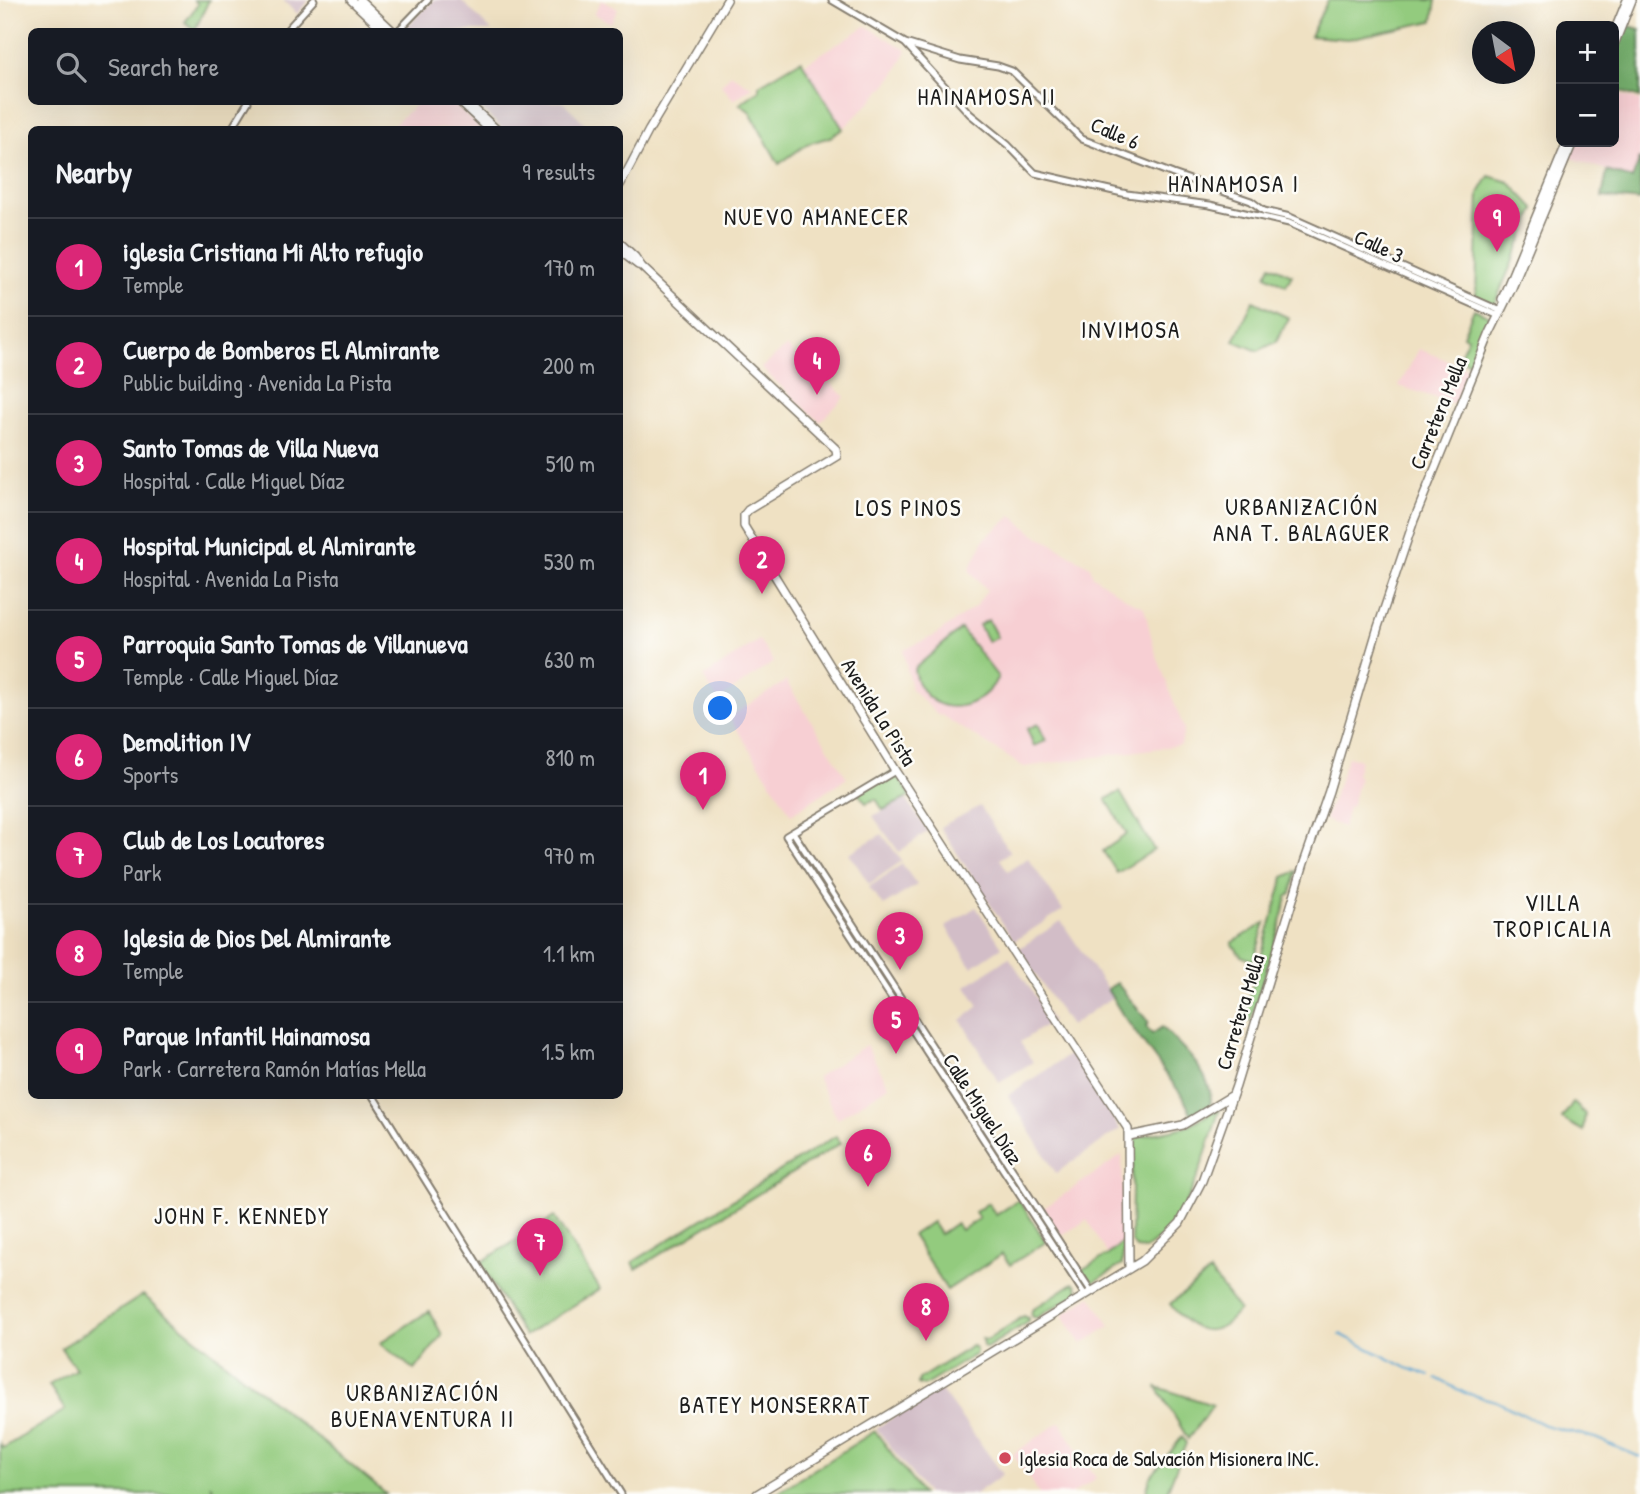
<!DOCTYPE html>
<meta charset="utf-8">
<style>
:root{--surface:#171b24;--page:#20242c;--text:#f1f3f6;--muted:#9ea1a6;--line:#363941;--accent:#db2777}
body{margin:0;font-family:"Patrick Hand",sans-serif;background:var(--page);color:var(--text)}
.controls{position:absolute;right:21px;top:21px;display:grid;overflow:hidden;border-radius:10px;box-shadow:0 7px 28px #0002}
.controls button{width:63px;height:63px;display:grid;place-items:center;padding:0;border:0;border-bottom:2px solid var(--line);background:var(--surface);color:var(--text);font:35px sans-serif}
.compass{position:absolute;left:1472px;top:21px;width:63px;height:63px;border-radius:50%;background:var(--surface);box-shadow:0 7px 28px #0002;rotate:148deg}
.you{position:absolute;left:721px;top:709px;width:24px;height:24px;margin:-18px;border:5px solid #fff;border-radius:50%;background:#1a73e8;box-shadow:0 0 0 10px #1a73e833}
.badge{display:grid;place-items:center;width:46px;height:46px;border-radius:50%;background:var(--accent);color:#fff;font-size:23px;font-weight:700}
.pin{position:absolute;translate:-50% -58px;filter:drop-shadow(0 2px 4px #0008)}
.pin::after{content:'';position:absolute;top:37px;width:24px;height:21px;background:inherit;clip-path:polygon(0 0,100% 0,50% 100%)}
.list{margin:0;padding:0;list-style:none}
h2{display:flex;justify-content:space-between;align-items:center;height:91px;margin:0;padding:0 28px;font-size:30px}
h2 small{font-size:23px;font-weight:400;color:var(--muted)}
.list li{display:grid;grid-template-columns:46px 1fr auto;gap:21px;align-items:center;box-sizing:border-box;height:98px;padding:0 28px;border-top:2px solid var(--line)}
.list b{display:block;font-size:26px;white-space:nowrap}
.list p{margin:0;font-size:23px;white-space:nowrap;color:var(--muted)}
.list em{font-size:23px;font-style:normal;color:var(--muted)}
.icon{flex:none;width:38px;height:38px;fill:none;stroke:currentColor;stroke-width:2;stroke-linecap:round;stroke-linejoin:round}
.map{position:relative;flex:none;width:1640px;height:1494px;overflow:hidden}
.search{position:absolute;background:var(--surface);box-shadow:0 7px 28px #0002;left:28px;top:28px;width:595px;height:77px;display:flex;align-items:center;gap:18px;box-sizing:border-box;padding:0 24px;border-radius:10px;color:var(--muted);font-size:26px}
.panel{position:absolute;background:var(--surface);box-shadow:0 7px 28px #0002;left:28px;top:126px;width:595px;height:973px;border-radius:10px}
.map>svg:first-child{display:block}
.built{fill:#f7cfd3}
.industrial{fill:#d2bdc7}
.green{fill:#93cb7e;stroke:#58744d;stroke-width:2}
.forest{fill:#76af6d;stroke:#496644;stroke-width:2}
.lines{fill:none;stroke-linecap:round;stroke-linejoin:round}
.stream{stroke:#57a3cf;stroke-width:2}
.minor-casing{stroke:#867e70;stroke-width:9}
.major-casing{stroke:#867e70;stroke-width:10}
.minor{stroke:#fff;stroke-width:5}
.major{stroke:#fff;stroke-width:7}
.poi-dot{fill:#d1495b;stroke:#fdfcf7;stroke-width:2.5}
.labels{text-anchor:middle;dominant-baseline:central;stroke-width:5;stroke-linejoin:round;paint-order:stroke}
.street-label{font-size:21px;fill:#1c1c1c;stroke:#fdfcf7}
.poi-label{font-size:21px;fill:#1c1c1c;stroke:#fdfcf7;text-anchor:start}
.neighbourhood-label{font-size:23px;letter-spacing:2px;fill:#1c1c1c;stroke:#fdfcf7}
</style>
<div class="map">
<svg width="1640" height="1494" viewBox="0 0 1640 1494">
<rect width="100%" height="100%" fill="#fdfcf7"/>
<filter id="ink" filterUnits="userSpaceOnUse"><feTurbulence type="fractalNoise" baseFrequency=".0143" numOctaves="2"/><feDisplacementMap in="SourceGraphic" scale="14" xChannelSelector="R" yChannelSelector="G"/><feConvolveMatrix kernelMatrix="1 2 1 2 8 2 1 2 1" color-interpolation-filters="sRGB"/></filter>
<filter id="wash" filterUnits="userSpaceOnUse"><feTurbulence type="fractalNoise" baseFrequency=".00686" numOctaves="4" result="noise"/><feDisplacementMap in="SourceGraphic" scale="28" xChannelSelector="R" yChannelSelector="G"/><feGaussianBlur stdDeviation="1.57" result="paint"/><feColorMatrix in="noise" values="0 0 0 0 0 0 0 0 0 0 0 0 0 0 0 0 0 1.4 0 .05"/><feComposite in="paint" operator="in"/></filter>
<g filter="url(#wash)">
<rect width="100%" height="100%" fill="#efe1c3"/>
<!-- built -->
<path class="built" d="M602,0L618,9L611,23L594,14Z
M866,26L907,50L895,74L878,94L843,129L803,65Z
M731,74L752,87L734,100L721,85Z
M1614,92L1640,101V156L1632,179L1569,157L1576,142H1614Z
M419,102H451L481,129H388Z
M787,346L806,370L812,366L845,397L820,422L761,368Z
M1419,349L1469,369L1455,404L1399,386Z
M1012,516L1032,532L1090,566L1093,576L1130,601L1144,607L1154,648L1184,729L1181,745L1024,767L941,715L939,716L911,689L903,650L934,636L976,606L987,590L969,570L985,538Z
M759,640L774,662L718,700L703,677Z
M786,681L847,778L791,814L729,717Z
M1348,756L1360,760L1356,775L1360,777L1351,807H1348L1343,827L1325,820Z
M866,1045L889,1086L837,1119L817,1077Z
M1122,1155L1124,1241L1108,1255L1087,1220L1061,1236L1041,1210Z
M1091,1296L1110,1326L1082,1344L1062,1315Z
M1060,1422L1096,1478L1072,1494H1039L1013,1454Z"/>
<!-- industrial -->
<path class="industrial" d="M283,0H309L297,14Z
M434,0H461L492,31H402Z
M474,102H563L591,129H503Z
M906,799L928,831L899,852L873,816Z
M980,806L1010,852L1000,859L1008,871L1028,858L1063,910L1014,941L940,827Z
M882,834L902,861L869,884L849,853Z
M902,864L917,885L883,906L869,887Z
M976,907L1002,947L972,967L946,927Z
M1061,921L1107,989L1111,998L1070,1026L1018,949Z
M1009,957L1052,1021L1020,1042L1033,1062L999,1082L961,1020L979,1006L966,986Z
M1072,1053L1120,1129L1056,1173L1008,1095Z
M940,1389L1003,1474L975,1494H927L876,1428Z"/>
<!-- green -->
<path class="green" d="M194,0H209L195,30L185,22L198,4Z
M1328,0H1436L1433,21L1348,39L1310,36Z
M801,60L843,129L830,137L807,144L779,164L749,111L740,104L759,90V85Z
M1489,176L1509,182L1535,209L1494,305L1476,295L1479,193Z
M1271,265L1292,275L1286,286L1266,275Z
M1253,301L1289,318L1276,342L1258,351L1234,341Z
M1474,309L1490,316L1471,364L1459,357L1468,338L1463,335Z
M988,620L997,637L988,642L979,625Z
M961,629L998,677C983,708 939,721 919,685C916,681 915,674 914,669Z
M1038,724L1046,741L1034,746L1027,729Z
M895,771L911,796L883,810L876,799L866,803L858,793Z
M1120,792L1154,850L1117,873L1103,851L1127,834L1106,799Z
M1297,871L1291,894L1287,897L1281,923L1251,1019L1250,1021L1246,1020L1244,1015L1284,877Z
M1265,923L1254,961L1241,956L1232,943Z
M1573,1102L1585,1114L1583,1131L1562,1119Z
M1220,1108C1205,1154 1190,1223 1145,1249L1136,1248L1131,1241L1133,1142L1138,1137L1185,1127Z
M836,1136L841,1143L636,1269L633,1262Z
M1019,1200L1046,1242L1010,1265L1002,1254L947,1290L912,1235L932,1222L940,1234L956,1223L961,1230L979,1219L975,1212L988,1203L996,1215Z
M554,1217L600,1289L524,1336L480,1263Z
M1124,1241L1122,1265L1090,1284L1081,1270L1108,1255Z
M1210,1272L1239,1310C1215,1342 1191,1333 1170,1304Z
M1073,1283L1076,1284L1079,1293L1036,1318L1031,1316L1032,1310Z
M143,1295L386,1494H216L210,1484L214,1494H0V1443L3,1448L65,1410L49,1385L76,1369L61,1348Z
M429,1311L442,1335L415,1370L380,1343Z
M1024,1316L1028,1318V1322L986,1348L983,1346L982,1339L987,1340Z
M972,1346L976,1348V1354L924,1386L918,1384L919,1379Z
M1157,1387L1213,1405L1188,1439Z
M875,1431L922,1494H775Z
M1182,1437L1186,1443L1166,1494H1146L1150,1478Z"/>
<!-- forest -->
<path class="forest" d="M1626,25L1640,29V98L1614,89V55Z
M1640,158V201L1602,197L1607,171L1632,179Z
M1117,983L1149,1023L1146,1026L1152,1034L1162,1027C1181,1046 1217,1078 1210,1106L1191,1114L1183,1097L1122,1014L1107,989Z"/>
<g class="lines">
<!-- stream -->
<path class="stream" d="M1340,1334L1407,1368L1430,1376
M1436,1378L1465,1393L1496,1401L1544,1425L1595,1438L1640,1457"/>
</g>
</g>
<g filter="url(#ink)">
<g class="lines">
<defs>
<path id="minor" d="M832,0L905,43L970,114L1008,145L1035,173L1127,194L1210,205L1289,223L1499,316
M285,32L314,0
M397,32L428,0
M905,43L960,60L998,66L1012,71L1082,139L1173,174L1251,201L1264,211L1290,217L1501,311
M231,130L248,102
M895,771L786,836L1085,1295
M793,832L1091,1291
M373,1096L621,1494"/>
<path id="major" d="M351,0L385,32
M360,0L394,32
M1614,32L1627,0
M1614,45L1632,0
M460,102L490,130
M467,102L497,130
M620,185L649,130L727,0
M620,243L635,257L642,267L836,449L837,456L748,510L744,515V526L896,772L1128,1129L1129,1269
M620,251L638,265
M1502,299L1567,142
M1129,1136L1183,1125L1231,1096
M757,1494L1142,1261L1180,1223L1202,1181L1236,1086L1304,863L1329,791L1378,627L1414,520L1490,333L1512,288L1573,142"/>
</defs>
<!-- minor casing -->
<use href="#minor" class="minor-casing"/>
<!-- major casing -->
<use href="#major" class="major-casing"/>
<!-- minor -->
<use href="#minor" class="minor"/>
<!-- major -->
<use href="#major" class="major"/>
</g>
</g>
<!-- markers -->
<circle class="poi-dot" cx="1005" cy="1458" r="7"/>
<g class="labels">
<!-- street labels -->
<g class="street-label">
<text transform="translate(1115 133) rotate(23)">Calle 6</text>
<text transform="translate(1379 246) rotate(25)">Calle 3</text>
<text transform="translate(1438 413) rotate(-68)">Carretera Mella</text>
<text transform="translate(879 712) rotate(58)">Avenida La Pista</text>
<text transform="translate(1240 1012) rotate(-73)">Carretera Mella</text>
<text transform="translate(983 1109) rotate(57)">Calle Miguel Díaz</text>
</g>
<!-- poi labels -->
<g class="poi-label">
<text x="1019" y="1458">Iglesia Roca de Salvación Misionera INC.</text>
</g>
<!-- neighbourhood labels -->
<g class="neighbourhood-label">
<text x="987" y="96">HAINAMOSA II</text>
<text x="1234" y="183">HAINAMOSA I</text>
<text x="817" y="216">NUEVO AMANECER</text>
<text x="1131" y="329">INVIMOSA</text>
<text x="1302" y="506">URBANIZACIÓN<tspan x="1302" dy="26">ANA T. BALAGUER</tspan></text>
<text x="909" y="507">LOS PINOS</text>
<text x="1553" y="902">VILLA<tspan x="1553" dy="26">TROPICALIA</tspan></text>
<text x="242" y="1215">JOHN F. KENNEDY</text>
<text x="423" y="1392">URBANIZACIÓN<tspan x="423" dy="26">BUENAVENTURA II</tspan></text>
<text x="775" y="1404">BATEY MONSERRAT</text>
</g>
</g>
</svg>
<div class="controls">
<button>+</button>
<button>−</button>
</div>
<svg class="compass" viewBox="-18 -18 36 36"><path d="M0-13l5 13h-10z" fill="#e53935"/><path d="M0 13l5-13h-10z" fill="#9ea1a6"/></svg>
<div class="you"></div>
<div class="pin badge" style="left:703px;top:810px">1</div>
<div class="pin badge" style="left:762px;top:594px">2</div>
<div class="pin badge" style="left:900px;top:970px">3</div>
<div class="pin badge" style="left:817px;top:395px">4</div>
<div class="pin badge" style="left:896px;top:1054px">5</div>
<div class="pin badge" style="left:868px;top:1187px">6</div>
<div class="pin badge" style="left:540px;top:1276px">7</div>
<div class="pin badge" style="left:926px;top:1341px">8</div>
<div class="pin badge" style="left:1497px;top:252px">9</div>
<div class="search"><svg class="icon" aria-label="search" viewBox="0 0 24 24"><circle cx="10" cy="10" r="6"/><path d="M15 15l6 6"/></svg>Search here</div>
<section class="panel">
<h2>Nearby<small>9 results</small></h2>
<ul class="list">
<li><span class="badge">1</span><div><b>iglesia Cristiana Mi Alto refugio</b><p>Temple</p></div><em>170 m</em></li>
<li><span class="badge">2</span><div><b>Cuerpo de Bomberos El Almirante</b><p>Public building · Avenida La Pista</p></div><em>200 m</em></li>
<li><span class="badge">3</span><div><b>Santo Tomas de Villa Nueva</b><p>Hospital · Calle Miguel Díaz</p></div><em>510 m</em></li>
<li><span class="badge">4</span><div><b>Hospital Municipal el Almirante</b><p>Hospital · Avenida La Pista</p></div><em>530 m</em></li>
<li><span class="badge">5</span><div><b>Parroquia Santo Tomas de Villanueva</b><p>Temple · Calle Miguel Díaz</p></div><em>630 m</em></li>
<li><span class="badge">6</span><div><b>Demolition IV</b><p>Sports</p></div><em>810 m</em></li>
<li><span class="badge">7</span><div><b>Club de Los Locutores</b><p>Park</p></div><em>970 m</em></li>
<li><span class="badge">8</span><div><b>Iglesia de Dios Del Almirante</b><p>Temple</p></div><em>1.1 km</em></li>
<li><span class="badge">9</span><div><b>Parque Infantil Hainamosa</b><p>Park · Carretera Ramón Matías Mella</p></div><em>1.5 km</em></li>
</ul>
</section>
</div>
